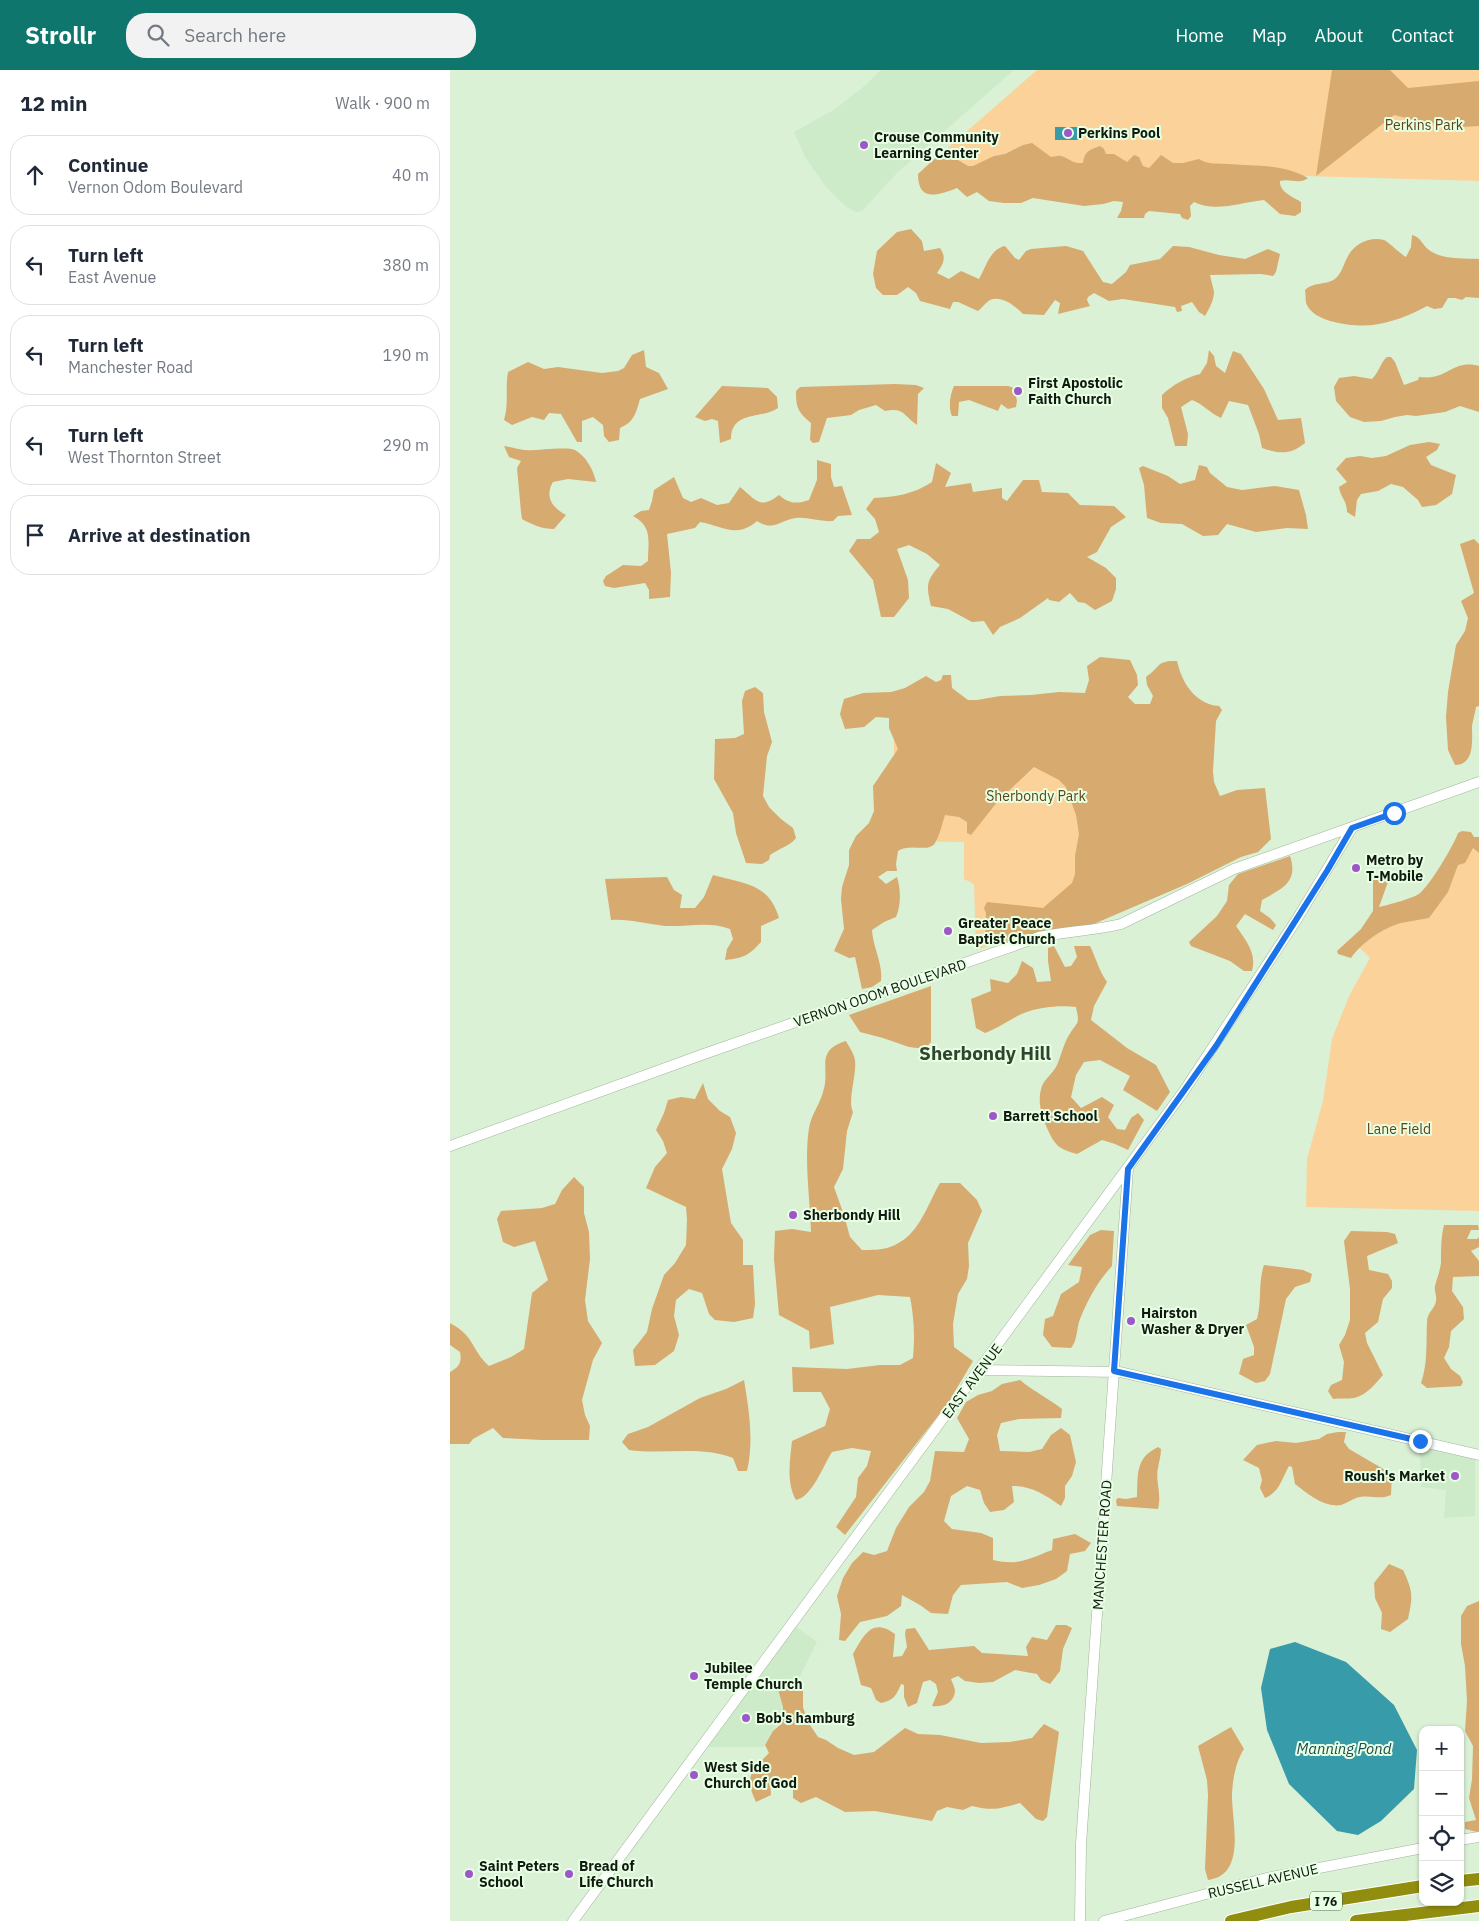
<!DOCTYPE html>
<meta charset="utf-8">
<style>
:root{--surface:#fff;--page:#f2f2f3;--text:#1f2937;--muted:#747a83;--line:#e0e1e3;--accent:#0f766e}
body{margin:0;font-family:"IBM Plex Sans",sans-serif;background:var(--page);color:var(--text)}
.controls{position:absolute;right:15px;bottom:15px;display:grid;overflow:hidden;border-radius:10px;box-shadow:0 1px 4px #0004}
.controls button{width:45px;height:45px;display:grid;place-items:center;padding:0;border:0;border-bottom:1px solid var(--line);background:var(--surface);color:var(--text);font:25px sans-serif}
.stop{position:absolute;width:15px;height:15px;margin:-11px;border:4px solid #1a73e8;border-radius:50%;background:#fff}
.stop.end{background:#1a73e8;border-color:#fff;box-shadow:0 1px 5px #0008}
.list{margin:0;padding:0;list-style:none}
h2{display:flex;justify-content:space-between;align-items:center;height:65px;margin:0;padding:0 20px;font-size:21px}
h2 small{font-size:16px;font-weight:400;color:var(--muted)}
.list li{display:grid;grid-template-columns:32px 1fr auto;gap:15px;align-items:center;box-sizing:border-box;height:80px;margin:0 10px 10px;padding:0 10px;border:1px solid var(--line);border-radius:20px}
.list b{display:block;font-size:19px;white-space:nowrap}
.list p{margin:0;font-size:16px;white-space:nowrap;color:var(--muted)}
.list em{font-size:16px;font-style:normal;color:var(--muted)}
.icon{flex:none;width:28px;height:28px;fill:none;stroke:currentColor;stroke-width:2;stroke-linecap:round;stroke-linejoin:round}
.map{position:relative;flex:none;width:1029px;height:1851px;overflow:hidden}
header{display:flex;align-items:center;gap:30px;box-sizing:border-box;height:70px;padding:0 25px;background:var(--accent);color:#fff}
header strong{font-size:24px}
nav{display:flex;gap:28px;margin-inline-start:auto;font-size:18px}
.search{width:350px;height:45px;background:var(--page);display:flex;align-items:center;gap:12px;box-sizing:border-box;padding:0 18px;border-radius:20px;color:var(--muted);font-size:19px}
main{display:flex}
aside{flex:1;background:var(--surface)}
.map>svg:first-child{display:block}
.built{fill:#ceebc9}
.green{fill:#fcd29b}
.forest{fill:#d7aa6f}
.water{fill:#379baa}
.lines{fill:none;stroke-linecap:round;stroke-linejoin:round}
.secondary-casing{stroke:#9fb59b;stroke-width:11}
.highway-casing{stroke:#fff;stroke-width:14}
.secondary{stroke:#fff;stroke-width:10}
.highway{stroke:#918d0e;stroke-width:12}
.route{stroke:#1a73e8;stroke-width:6}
.poi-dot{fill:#9e57cb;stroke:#e7ffe3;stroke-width:2}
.labels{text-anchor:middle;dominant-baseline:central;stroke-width:4;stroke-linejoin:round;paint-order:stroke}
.shield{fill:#e7ffe3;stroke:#515e4f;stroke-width:1}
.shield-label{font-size:12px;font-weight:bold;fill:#111910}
.park-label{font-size:14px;fill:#614214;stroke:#e7ffe3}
.poi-label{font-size:14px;font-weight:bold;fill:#111910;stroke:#e7ffe3;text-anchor:start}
.street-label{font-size:14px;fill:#111910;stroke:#e7ffe3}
.water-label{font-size:15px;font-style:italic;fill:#1f4a51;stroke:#e7ffe3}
.district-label{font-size:19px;font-weight:bold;fill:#32442f;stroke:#e7ffe3}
</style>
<header>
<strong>Strollr</strong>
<div class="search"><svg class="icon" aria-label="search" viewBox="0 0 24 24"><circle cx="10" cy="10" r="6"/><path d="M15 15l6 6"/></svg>Search here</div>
<nav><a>Home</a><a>Map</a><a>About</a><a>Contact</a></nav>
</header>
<main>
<aside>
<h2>12 min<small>Walk · 900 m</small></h2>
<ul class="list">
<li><svg class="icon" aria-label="ahead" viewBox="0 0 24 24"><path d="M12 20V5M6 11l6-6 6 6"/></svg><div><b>Continue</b><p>Vernon Odom Boulevard</p></div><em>40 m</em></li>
<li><svg class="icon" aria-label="left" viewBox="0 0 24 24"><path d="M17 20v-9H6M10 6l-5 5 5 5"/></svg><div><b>Turn left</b><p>East Avenue</p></div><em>380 m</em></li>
<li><svg class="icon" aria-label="left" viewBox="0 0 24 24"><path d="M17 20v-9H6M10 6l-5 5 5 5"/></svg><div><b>Turn left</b><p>Manchester Road</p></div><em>190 m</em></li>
<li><svg class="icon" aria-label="left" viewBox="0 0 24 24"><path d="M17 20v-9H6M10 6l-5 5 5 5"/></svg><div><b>Turn left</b><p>West Thornton Street</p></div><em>290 m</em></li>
<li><svg class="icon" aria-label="arrive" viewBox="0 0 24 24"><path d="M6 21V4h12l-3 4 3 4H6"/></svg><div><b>Arrive at destination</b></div></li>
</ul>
</aside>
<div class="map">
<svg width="1029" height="1851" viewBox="0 0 1029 1851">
<rect width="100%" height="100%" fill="#daf1d6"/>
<!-- built -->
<path class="built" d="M431,0H564L447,103L412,141L406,142L395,136L376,117L355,87L344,62L382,41L412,18Z
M970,1374L1025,1385V1446L994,1448L996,1420L971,1417Z
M342,1554L367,1572L323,1661L313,1677H252Z"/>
<!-- green -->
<path class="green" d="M587,0H1029V111L855,106H468V104Z
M444,639L761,640L672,779L560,869L526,880L524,814L514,809V772L444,771Z
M1029,770V1141L856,1137L857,1089L873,1031L882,969L899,926L920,888L904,872L970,826Z"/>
<!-- forest -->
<path class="forest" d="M882,0H940L958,18L1029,11V56C1000,59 973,52 944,45L866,106Z
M582,73L601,87C604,87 607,85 611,86C619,88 622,94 633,93C635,81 639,80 650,76L654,79L656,84H664L677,92L684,85L689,87L693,96L699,98L711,85L723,93H733L749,89C759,95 767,93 779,94C806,96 833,94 858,108C850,115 839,108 830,111C829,122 843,127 851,132V142L845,146L830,144L814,130C791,132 766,143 744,132L740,136L741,146L738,150L732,148L730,144L699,141L695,144L694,148H667L671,141L673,132L664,131L653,134L634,136L583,128L571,133H554L539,131L527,122L517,127L507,118C489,125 468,133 468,104L493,81L518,96H523L544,86L555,84L573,75Z
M461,159L472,171L474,181L490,178C497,188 493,194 487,203L499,209L511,201L529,209C536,197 540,179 555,176L565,188L569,190L576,181L581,179L616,176L633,181L653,212L662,214L676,202L680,195L710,189L723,176L739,177L769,185L795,189L818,179L830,184L826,202L823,206L811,204L760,205C761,211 763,216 764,222C764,230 759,239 755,246L749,242L742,232L731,236L732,241L727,242L725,237L673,229L659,231L644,223L638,227L637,230L640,236L608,244L610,233L605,230L594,245L573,244C565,236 552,225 540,230C536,232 532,238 528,241L508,232H503L500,239L470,231L466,223L458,217L447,225H433L426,218L423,204L427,181L447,162Z
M962,165C971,167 972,175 979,180C992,190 1014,188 1029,189V228L1016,227L1012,230L1005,228H998L992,238L984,239L977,236C961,245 940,253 922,255C905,257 865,253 857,235C855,231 856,225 855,220C864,211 879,216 887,207C892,202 894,193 898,186C904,174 920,166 934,170C939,172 949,183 956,187L961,177Z
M194,280L196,297L209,303L218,319L190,329C186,343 184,352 170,358L169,370L159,372L154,366L153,355L143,347L132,351V372H127L111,344L99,343L94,350L82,347L62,355L54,350C59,334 55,318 58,302L78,292L94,299L108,297L152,303L168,301L174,298L182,285Z
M759,280L764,286L766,296L775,303L783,281L791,284L814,319L828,350L851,348L855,373C840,385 830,384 812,378L809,364L798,335L779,331L771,348C760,343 753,334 742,330L731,337L738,364L737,376H725L718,348L712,338V325C724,314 735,308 750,304L757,293Z
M937,287H941L945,292L954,315L968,310L969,307C973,307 978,308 982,307C1001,304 1006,290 1029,296V342L1010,336L995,342L966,346L957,345L945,347L931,351L914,352L900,347L886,331L884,317L889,308L904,306L922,309C930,301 930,293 937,287Z
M445,314L466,315L474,318L468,324L467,355C453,345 454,337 435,341L426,335L409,340L401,345L377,348L369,372L363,373L360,370L361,353C348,342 346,338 346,321L350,317Z
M272,316L318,318L327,327L328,338C313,349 281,340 281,369L270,373L268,351L262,349L255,351L245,347Z
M504,316H558L564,318L567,331L566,337L558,339L551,334L548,341L519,330L509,332L508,346H502C498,337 500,325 504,316Z
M979,372L990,374L987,380L976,387L981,395L1006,405L1002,424L986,435L972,437L968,430L953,417L941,414L928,421L911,424L907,430L905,447L897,442C897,430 890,427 889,417L897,412L886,399L896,388L910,386L922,388L936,386L960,375Z
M54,376C60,377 67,379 74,380C86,381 116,376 125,380C136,386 144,401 146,412L118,409L103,412C94,427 103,438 116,445L104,459C92,459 83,455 72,449L71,442L67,398L71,391L59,387Z
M367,390L381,394V407L384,417L392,416L402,445L388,446L383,451C371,452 358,447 346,448C330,450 324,462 307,451C286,469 273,456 250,452L245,458L217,464L221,503L220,527L199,529V520L195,513L164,518L155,516L153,511L156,506L173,495L191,496L198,491C198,471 203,457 183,446L191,441L199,440L202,431L204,420L224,407L233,428L241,432L251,428L267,435L279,433L290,417C306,430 310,440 329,425C339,434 347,434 359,430L367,410Z
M486,393L501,403L495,417L521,413L523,422L552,418V428L557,431L573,410H589L592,422L618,423L630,435L664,436L676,447L661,457L647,482L637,487L656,498L666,508V519L662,531L645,540L635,533L628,532L620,523L609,532L599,530L598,528L570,548L550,557L543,565L534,551L522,552L498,539L481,536C476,515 476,511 490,495L477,484L459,475L447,479L458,510L459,528L444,547H431L423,510L399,481L407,469H420L429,462L425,449L416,439L424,428C445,427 464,424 482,412Z
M749,395L757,397L760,403L777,417L792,420L825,416L849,420L856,445L858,459L837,458L806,462L777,454L768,465L753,466L732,454L711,453L697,448L694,415L689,398L693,396L718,406L730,414L745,410Z
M1024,469L1029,474V636L1026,637C1025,643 1023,650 1022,656C1022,670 1025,695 1005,695L998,680L996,647L998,622L1006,575L1015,561L1018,548L1011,531L1024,523L1010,474Z
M650,587L680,590L687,605L688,615L678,627L685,634H700L703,626L697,615L696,607C710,597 707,590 727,591C732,613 745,634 769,636L772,640L766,651L763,701L764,712L770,726L787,720L815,718L821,769L808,782L791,787L737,814L639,856L550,876L535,873L536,843L534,838L537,832L593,838L622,813L625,804V786L629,764L626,745L616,717L609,710L584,697L548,731L521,765L517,763V752L509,747L495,745C492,754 490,765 485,773C479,783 459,773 448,781L446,794L447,801H437L428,807L436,814L447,807C451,819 451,836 446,847L434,852L422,860C423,878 433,893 431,911L422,917L412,919L405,887L399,888L384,881L394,859L391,829L392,817L399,795V780L406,766L419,753L424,741L423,716L448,679L439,658V648L426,647L414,657L395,659L390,644L394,629L413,623L441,622L455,618L476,606L486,612L491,610L493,605H501L502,618L518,630H527L550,626L581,625L609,622L635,623L639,610L637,596Z
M305,617L313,623L314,642L322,672L317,686L313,726L319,737L331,749L343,758L346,768C340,776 328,779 320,785L319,790L312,794L296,793L286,763L283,743L264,709L265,669L285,668L294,664L292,631L295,621Z
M1012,761L1021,762L1024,767H1029V783L1023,778L1015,793L1008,795L998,822L979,848C970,850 960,851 951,853C933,858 911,873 901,888L888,884L887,881L911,859L923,841V809L931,806L938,812L929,837C938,835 965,828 970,823C980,815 1004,775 1008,763Z
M840,786C849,813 831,819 812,830L810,841L820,848L826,855L823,860L795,844L786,856C796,871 807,883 802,901H794L780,891L741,876L739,872L767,846L777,831L779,815L788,804Z
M263,805C294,814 319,813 329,848L311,856V872C298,886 294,888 275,890L277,879L283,869L280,859C259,851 238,857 215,856C197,854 180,849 161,850L155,809L217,807L224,820L232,825L230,838H245L254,827Z
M604,876L615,897L621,896L627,887L624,876H640C646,888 649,901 657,912L644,936L641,950L677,978L706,995L720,1022L707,1041L673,1020L680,1006L650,990L634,992L626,1005L621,1027L631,1038L652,1027L664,1035L658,1047L667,1059L675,1060L681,1048L688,1043L694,1050L678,1080L665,1074L652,1070L627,1084C609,1079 605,1076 597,1058C591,1045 587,1030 592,1016C595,1009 602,1004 606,997C611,987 613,975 619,965C628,950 630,956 626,937C611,935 588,937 574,943C560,949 549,958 535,963L526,958L521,929L541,921L540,909L558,913L567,904L572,891L583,898L587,912L601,911L598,891V878Z
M481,916V972L475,979L459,977L433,968L410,962L399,945Z
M396,971C399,977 404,983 405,990C407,1005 397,1031 403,1042L397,1061L393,1099L384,1117L394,1145L400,1167L412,1180C421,1180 432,1180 440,1177C469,1167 476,1137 490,1113H510L527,1130L532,1141L518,1173L519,1196L517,1209L508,1224L503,1254L504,1277L523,1291L498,1333L395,1465L386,1457L406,1427L408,1408L417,1396L421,1381L402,1378L382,1382C373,1396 362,1427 346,1430C336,1413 340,1390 342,1371L375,1356L380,1339L371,1322H343L342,1297L397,1299L430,1295H450L463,1288C465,1267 464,1247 460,1227L428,1225L380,1237L384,1274L360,1279L359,1261L329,1245L324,1189L325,1161L342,1159L361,1162C360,1128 354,1091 359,1058C361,1045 370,1034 373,1022C381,998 364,981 396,971Z
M253,1013L258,1029L270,1041L280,1047L286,1063L282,1079L272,1099L281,1153L293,1170V1195H303L305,1234L303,1248L284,1252L265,1250L259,1244L252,1223L239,1219L226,1230L224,1246L229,1265L224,1281L205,1295L185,1296L183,1280L197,1262L202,1239L214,1205L225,1193L236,1175L237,1150L236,1137L196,1118L205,1097L217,1083L213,1071L206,1060L214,1043L218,1030L231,1027L245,1029Z
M124,1107L134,1117V1143L139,1162L140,1189L135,1230L138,1251L152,1273L143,1290L132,1330L135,1345L140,1356L139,1370H92L53,1368L43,1358L23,1369L19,1374H0V1302C9,1297 12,1293 10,1282L0,1275V1253C25,1266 21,1280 39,1296L61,1287L74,1279L82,1223L98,1210L85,1171L64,1177L53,1172L47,1149L51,1141L92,1138L105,1134L112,1120Z
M994,1155H1028L1029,1160H1021L1017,1169H1027L1029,1167V1177L1021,1181L1029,1191V1206L1003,1207L1002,1221L1013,1237L1014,1249L1001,1261L999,1277L994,1288L1001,1299L1010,1306L1013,1312L1011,1316L977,1318L971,1313C978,1293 976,1273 977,1252C977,1242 985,1239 986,1231C987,1226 984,1221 985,1216C987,1208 990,1201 991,1193C991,1180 991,1167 994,1155Z
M651,1160L664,1161L662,1196C648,1211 638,1229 630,1249C626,1259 628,1270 621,1278L602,1277L593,1265L595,1249L603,1246L611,1224L629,1212L632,1197L618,1195L640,1165Z
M901,1161L937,1162L945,1164L948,1173L917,1186L919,1200L938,1204L942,1211V1218L933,1229L928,1252L915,1263L917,1273L933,1305C925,1314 917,1325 904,1328C897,1329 890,1328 883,1329L878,1321L881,1315L892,1310L894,1292L889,1275L895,1265L900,1250V1219L894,1171Z
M814,1195L853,1200L862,1204L860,1212L845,1217L836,1229L820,1304L815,1311L806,1313L789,1304L793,1289L804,1285V1277L796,1255L807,1249C812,1231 808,1212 814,1195Z
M294,1310C299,1340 304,1371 297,1401H288L283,1388C250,1375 214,1385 179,1380L172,1372L178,1364L198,1357L250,1328L276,1319Z
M570,1310C583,1321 598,1328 612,1339L611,1348L569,1349L551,1353L547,1365L550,1381L579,1382L592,1379L601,1365L611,1358L620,1365L626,1392L622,1406L615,1416V1428L611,1436C595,1425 582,1416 562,1416L564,1432L554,1440L540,1442L534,1433L530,1420L517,1416L501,1426L494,1451L502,1459L531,1463L543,1468V1490C568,1496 579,1489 602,1480L603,1469L625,1464L641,1473L635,1481L620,1484L617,1501L606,1509L589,1515L572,1518L557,1512L511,1515L503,1525L498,1544L481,1543L470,1535L452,1525L451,1536L437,1546L410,1552L395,1571L389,1570L391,1544L387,1526L393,1508L402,1493L413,1482L424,1485L437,1481L446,1458L459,1437L474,1422L480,1411L485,1381L514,1382L519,1369L507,1348L516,1332L528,1325L542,1321L552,1314Z
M888,1362H896L894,1372L899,1379L942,1404L941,1425C931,1430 921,1425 910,1427C903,1428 898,1433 891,1435C874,1438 858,1424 845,1414L842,1397L839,1396C832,1408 830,1422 815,1428L810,1418L812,1410L809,1398L793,1390L807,1375L826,1371L846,1373L869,1369L877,1364Z
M708,1377L711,1379C711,1386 709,1391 708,1398C705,1411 712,1423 708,1439L667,1436L666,1430L668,1428L676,1429L687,1427C688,1405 685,1388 708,1377Z
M939,1494L953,1500C963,1521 963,1526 958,1549L940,1562L931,1559L932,1543L925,1528L924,1513Z
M1029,1531V1761L1027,1762L1015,1759V1752L1026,1750L1019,1728L1022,1709L1023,1676L1015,1661L1017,1631L1015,1596L1011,1574V1546L1017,1536Z
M606,1555H616L622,1558L613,1579L610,1601L600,1614L591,1610L587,1604L565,1600L543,1612L529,1613L515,1611L508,1606L501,1609C502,1612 505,1618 505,1621C504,1634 492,1637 482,1636L488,1622L486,1614L480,1610L473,1612L467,1633L458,1637L454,1627V1615L451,1614C446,1626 444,1630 431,1633L426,1630L421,1618L411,1615L403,1584C414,1565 422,1547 445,1564L443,1587L452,1586L457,1577L455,1564L456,1559L465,1558L479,1580L524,1576L532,1583L578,1586L576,1577L582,1567L597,1570Z
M339,1614L353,1616V1637L358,1652L368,1667L376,1670L388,1678L404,1685L424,1682L455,1658L468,1664L490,1665L531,1673L560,1672L582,1668L594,1654L609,1662L597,1747L593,1751L586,1749L570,1733C550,1739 543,1741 522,1736L513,1740L497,1737L487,1741L482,1751L425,1741L395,1742L366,1727L351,1733L343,1728V1709L320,1712L321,1725L306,1732C294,1707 301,1701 319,1683L315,1675L323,1661L330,1655L333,1646V1637L328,1619Z
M781,1657L794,1679C786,1691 783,1708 782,1723C781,1749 798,1805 758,1810L755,1799L758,1725L757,1710L748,1676Z"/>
<!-- water -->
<path class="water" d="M605,57H630V70H605Z
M845,1572L896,1592L944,1635L967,1680L964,1719L931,1751L908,1765L887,1761L839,1714L817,1660L811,1618L820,1579Z"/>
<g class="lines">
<defs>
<path id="secondary" d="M0,1076L254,984L589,867C616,861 644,861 671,854L784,799L1029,712
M529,1300L670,1302L1029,1385
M1010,1770L1029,1767
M123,1851L734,1021L847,849L902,758
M630,1851L631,1774L678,1099
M654,1851L817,1808L973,1778"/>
<path id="highway" d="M1010,1811L1029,1809
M781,1851L841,1837L973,1816
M906,1851L1029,1836"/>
</defs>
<!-- secondary casing -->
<use href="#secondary" class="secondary-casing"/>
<!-- highway casing -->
<use href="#highway" class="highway-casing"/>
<!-- secondary -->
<use href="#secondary" class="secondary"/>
<!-- highway -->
<use href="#highway" class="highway"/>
</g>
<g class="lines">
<!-- route -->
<path class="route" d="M944,743L902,758L877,801L766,976L678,1099L664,1301L970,1371"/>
</g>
<!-- markers -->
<g class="poi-dot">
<circle cx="618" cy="63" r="5"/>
<circle cx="414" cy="75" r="5"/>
<circle cx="568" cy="321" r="5"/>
<circle cx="906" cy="798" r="5"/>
<circle cx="498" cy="861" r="5"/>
<circle cx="543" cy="1046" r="5"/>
<circle cx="343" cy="1145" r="5"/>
<circle cx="681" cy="1251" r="5"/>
<circle cx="1005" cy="1406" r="5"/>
<circle cx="244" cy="1606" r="5"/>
<circle cx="296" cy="1648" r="5"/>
<circle cx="244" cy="1705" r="5"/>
<circle cx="19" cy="1804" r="5"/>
<circle cx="119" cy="1804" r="5"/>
</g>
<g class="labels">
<!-- shield labels -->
<rect class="shield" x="860" y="1821.5" width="32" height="19" rx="4"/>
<g class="shield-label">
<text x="876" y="1831">I 76</text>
</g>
<!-- park labels -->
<g class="park-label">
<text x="974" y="55">Perkins Park</text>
<text x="586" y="726">Sherbondy Park</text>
<text x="949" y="1059">Lane Field</text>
</g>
<!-- poi labels -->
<g class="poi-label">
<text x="628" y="63">Perkins Pool</text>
<text x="424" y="67">Crouse Community<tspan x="424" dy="16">Learning Center</tspan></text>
<text x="578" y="313">First Apostolic<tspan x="578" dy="16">Faith Church</tspan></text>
<text x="916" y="790">Metro by<tspan x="916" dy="16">T-Mobile</tspan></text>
<text x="508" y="853">Greater Peace<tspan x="508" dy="16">Baptist Church</tspan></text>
<text x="553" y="1046">Barrett School</text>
<text x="353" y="1145">Sherbondy Hill</text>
<text x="691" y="1243">Hairston<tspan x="691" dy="16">Washer &amp; Dryer</tspan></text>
<text x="995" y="1406" text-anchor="end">Roush's Market</text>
<text x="254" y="1598">Jubilee<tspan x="254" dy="16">Temple Church</tspan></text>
<text x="306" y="1648">Bob's hamburg</text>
<text x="254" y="1697">West Side<tspan x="254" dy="16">Church of God</tspan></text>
<text x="29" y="1796">Saint Peters<tspan x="29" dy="16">School</tspan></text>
<text x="129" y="1796">Bread of<tspan x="129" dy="16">Life Church</tspan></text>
</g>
<!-- street labels -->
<g class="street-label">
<text transform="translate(430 923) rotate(-19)">VERNON ODOM BOULEVARD</text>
<text transform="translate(522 1311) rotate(-53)">EAST AVENUE</text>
<text transform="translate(652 1475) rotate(-86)">MANCHESTER ROAD</text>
<text transform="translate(813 1811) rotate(-13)">RUSSELL AVENUE</text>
</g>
<!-- water labels -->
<g class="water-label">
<text x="894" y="1678">Manning Pond</text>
</g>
<!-- district labels -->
<g class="district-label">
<text x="535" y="983">Sherbondy Hill</text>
</g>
</g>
</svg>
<div class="controls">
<button>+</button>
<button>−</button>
<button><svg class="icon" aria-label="locate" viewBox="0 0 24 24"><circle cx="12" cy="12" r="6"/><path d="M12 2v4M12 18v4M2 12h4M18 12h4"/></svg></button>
<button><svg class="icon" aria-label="layers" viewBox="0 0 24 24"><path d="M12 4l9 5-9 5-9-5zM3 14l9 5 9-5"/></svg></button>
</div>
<div class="stop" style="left:944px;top:743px"></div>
<div class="stop end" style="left:970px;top:1371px"></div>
</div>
</main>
